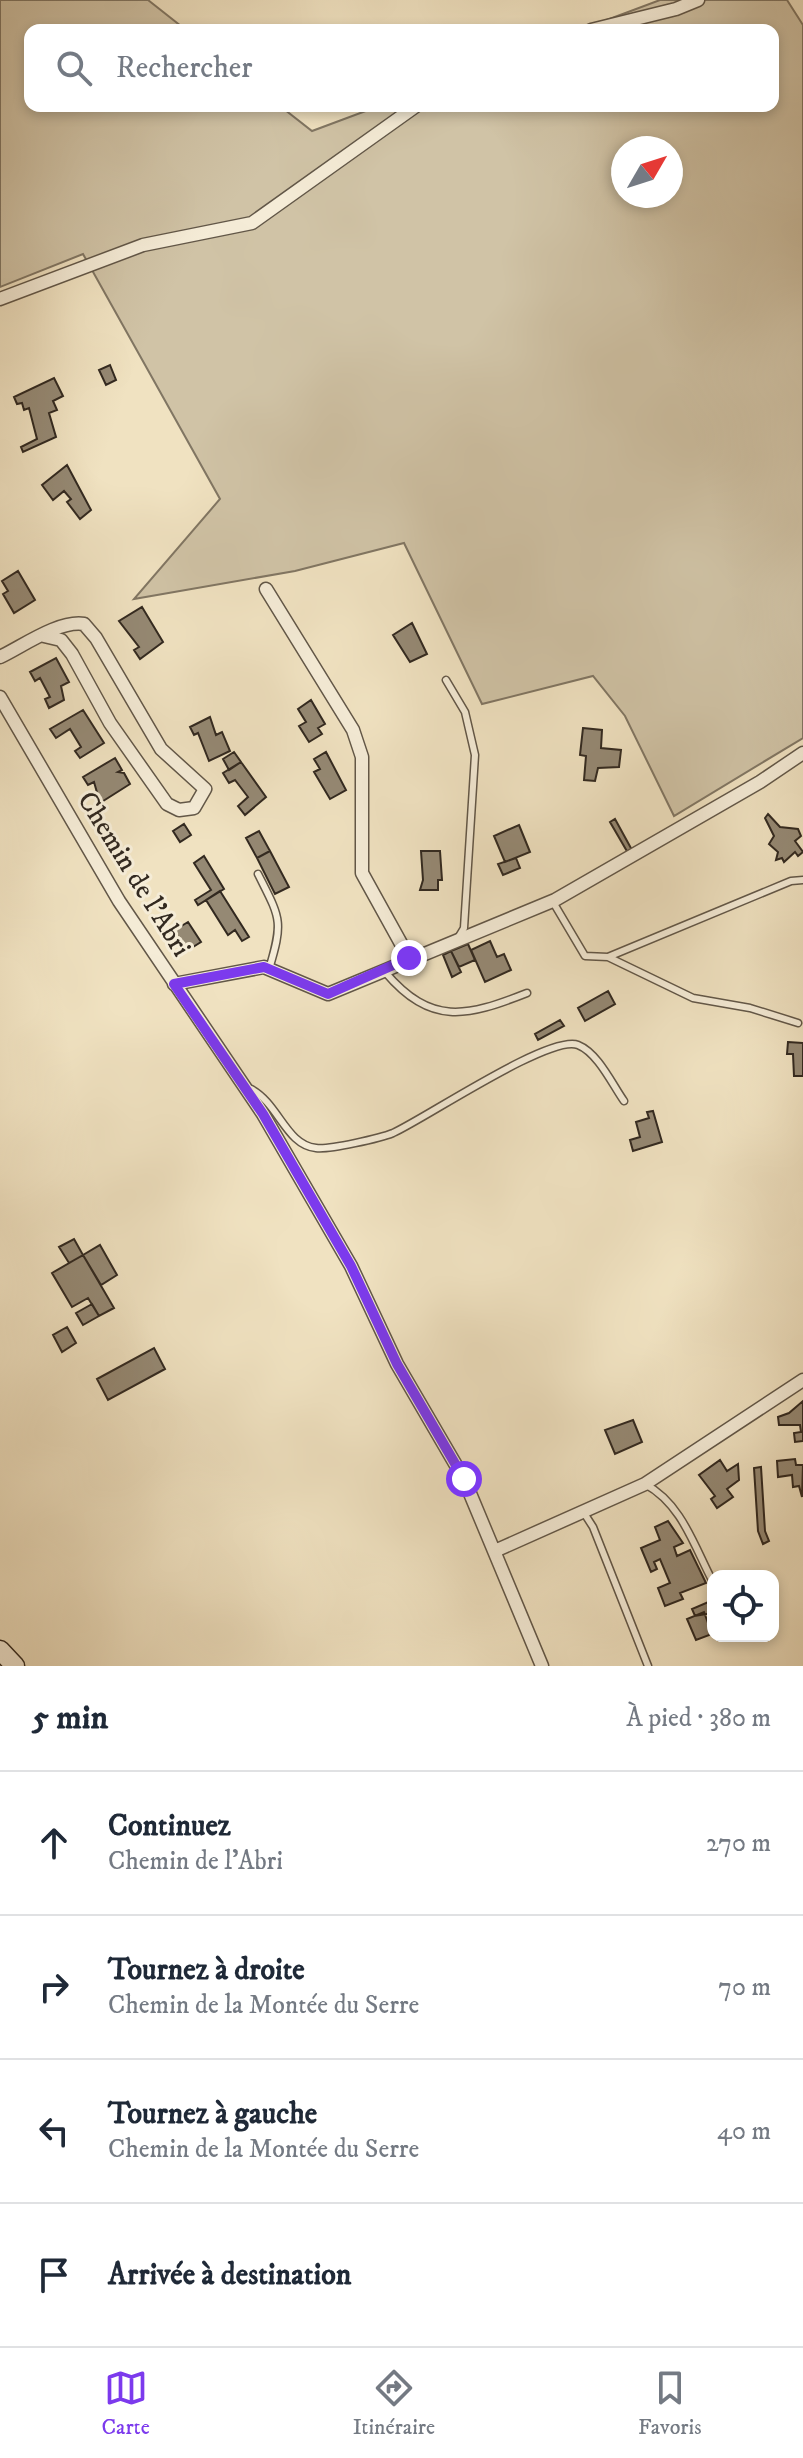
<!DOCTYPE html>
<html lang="fr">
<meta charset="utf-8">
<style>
:root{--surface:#fff;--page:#f2f2f3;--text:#1f2937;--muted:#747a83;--line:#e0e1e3;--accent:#7c3aed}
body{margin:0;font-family:"IM FELL DW Pica",serif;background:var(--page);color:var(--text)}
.controls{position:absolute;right:24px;bottom:24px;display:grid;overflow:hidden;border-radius:16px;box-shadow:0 4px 12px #0003}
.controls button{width:72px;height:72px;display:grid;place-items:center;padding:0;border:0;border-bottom:2px solid var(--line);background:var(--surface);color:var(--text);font:40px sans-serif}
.compass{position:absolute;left:611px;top:136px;width:72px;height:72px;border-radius:50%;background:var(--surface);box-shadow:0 4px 12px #0003;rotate:51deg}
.stop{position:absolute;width:24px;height:24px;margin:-18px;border:6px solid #7c3aed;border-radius:50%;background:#fff}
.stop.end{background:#7c3aed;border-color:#fff;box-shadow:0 2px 8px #0008}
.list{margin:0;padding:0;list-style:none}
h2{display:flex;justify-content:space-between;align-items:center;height:104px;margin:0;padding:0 32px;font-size:34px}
h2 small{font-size:26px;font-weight:400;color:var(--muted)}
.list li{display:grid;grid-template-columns:52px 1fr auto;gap:24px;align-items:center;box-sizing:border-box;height:144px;padding:0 32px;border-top:2px solid var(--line)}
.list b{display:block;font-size:30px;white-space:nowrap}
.list p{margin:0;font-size:26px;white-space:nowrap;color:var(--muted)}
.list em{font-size:26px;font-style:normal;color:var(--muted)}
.icon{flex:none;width:44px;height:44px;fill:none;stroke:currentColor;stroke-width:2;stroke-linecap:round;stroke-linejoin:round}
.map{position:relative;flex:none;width:803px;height:1666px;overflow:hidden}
.search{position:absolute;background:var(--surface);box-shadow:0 4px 12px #0003;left:24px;right:24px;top:24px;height:88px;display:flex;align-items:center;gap:20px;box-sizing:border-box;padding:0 28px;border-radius:16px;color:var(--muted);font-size:30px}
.sheet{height:680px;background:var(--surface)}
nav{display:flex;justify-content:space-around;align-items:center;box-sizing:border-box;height:112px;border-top:2px solid var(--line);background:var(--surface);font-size:22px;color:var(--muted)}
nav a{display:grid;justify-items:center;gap:4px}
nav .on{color:var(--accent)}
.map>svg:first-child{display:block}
.green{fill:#d0c3a6;stroke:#817663;stroke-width:2;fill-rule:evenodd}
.building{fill:#958974;stroke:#322920;stroke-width:2}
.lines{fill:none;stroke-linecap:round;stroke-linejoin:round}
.service-casing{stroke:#625748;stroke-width:9}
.minor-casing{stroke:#625748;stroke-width:15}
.secondary-casing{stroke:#322920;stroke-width:21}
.service{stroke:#f5ecd7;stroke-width:6}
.minor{stroke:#f5ecd7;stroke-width:12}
.secondary{stroke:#f5ecd7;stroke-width:18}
.route{stroke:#7c3aed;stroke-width:10}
.labels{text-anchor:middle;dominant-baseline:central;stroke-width:6;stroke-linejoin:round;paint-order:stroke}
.street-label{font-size:28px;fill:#322920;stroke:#f5ecd7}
</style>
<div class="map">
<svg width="803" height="1666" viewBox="0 0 803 1666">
<rect width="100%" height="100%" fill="#f0e2c1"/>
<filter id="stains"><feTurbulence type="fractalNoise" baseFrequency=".0025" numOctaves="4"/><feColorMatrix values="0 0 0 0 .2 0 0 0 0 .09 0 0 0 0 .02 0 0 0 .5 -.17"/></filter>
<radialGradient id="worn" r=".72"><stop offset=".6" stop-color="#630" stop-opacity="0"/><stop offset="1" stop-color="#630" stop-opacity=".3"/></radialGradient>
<!-- green -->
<path class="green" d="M0,0H148L186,30H30V106H280L312,131L379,106H773V30H580L660,0H787L803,25V738L674,816L625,716L593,676L482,704L404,543L295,571L134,599L220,499L83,254L0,287ZM623,148H671V196H623Z"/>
<!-- building -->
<path class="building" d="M110,365L116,380L106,385L99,370Z
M54,378L63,396L53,401L57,410L49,413L56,437L23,452L21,447L37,439L29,408L24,410L22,403L17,404L14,397Z
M67,465L91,510L80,519L67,502L71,499L64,491L53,500L42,485Z
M18,571L35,600L14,613L3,594L8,591L2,581Z
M142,607L163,642L140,659L134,650L139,647L119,621Z
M412,623L427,654L410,662L393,635Z
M56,658L69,682L61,686L64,700L49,708L45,699L50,697L40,678L35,681L30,672Z
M311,700L325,724L318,728L322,734L309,742L299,726L306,722L298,709Z
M83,710L104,743L80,758L75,751L81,747L70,729L56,738L50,729Z
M210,717L216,735L222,732L230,751L209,761L198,733L194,735L190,727Z
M583,728L602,730L601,748L621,750L619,767L598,768L595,781L584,780L586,756L580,755Z
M234,752L241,762L229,770L223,759Z
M326,752L346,790L330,799L314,772L320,769L314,759Z
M115,758L122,770L118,772L124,773L130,784L100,803L94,782L88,785L83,777Z
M241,762L266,797L245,815L238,806L248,797L235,780L229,783L223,773Z
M768,814L780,827L798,829L801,836L795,841L803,852L798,856L795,852L784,862L782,858L776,860L778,852L769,844L774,836L765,818Z
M615,819L632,850L628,853L610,822Z
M184,824L191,835L180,842L173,831Z
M519,825L530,852L505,862L494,836Z
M259,831L270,851L257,858L246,838Z
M270,851L289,887L275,894L257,858Z
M421,851H440L442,880H438V890H420L423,880Z
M204,856L224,889L198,905L195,900L211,890L194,863Z
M516,858L520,868L503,875L498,864Z
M220,891L249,937L242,941L235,930L228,935L206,900Z
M188,922L201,942L185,952L170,933Z
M490,941L497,957L504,954L511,970L485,982L471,950Z
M468,944L475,960L459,967L451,951Z
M451,951L461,972L452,977L443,955Z
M608,991L615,1004L585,1021L578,1008Z
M560,1020L564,1026L538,1040L535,1034Z
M788,1042L803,1043V1076H794L793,1054H787Z
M653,1111L662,1142L633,1151L630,1140L640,1137L636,1122L649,1118L647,1112Z
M74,1239L83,1255L69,1263L59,1247Z
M100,1245L117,1275L101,1285L83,1255Z
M83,1255L114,1308L99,1316L88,1298L72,1307L52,1273Z
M92,1304L99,1316L83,1325L76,1313Z
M67,1327L76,1343L62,1352L53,1335Z
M154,1348L165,1369L108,1400L97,1379Z
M803,1401V1441L795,1442L794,1433L801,1432L800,1425H779L778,1417L789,1413Z
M633,1420L642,1442L615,1454L605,1430Z
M795,1459L796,1465H803L802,1497L799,1486L793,1487L792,1475L778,1477L777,1461Z
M720,1460L727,1471L738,1464L739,1480L727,1489L733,1497L717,1508L711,1499L715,1496L699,1475Z
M761,1467L765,1531L769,1541L763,1544L758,1531L754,1468Z
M668,1521L683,1543L674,1547L677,1556L690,1550L706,1583L680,1593L683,1599L665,1606L658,1588L670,1583L660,1559L654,1562L657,1569L651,1572L641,1548L660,1540L655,1527Z
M713,1600V1613L695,1616L692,1609Z
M704,1612L712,1634L696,1640L687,1619Z"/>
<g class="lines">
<defs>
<path id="service" d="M446,680L465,712L475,755L464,928L458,938
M258,874C280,918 284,920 269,969
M553,902L585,956L608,957L693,998L750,1008L798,1023
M608,957L791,881L803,880
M385,972C431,1026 466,1017 527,993
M251,1089C279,1104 286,1145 316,1148C329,1150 381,1138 393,1133C426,1118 550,1034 578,1045C598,1053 612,1084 624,1101
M645,1484C682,1504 694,1546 713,1582
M584,1513L593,1527L648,1666"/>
<path id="minor" d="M591,30L676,9L698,0
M0,299L143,245L252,223L416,106
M266,589L353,730L362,757V873L409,958
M0,657C23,646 59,620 84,624L96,638L161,749L205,789L194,808L179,810L167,804L110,723L72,654L61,640L44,636
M0,697L119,901L263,1114L351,1266L397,1364L464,1479L542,1666
M174,984L264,967L328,994L555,900L760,782L803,753
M497,1550L645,1484L803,1380"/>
<path id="secondary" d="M0,1650L15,1666"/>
</defs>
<!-- service casing -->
<use href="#service" class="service-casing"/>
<!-- minor casing -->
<use href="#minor" class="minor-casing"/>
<!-- secondary casing -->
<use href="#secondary" class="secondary-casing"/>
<!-- service -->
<use href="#service" class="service"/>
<!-- minor -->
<use href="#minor" class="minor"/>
<!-- secondary -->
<use href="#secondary" class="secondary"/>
</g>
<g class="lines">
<!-- route -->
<path class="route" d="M409,958L328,994L264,967L174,984L263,1114L351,1266L397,1364L464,1479"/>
</g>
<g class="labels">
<!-- street labels -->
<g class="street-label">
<text transform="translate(134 874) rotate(58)">Chemin de l'Abri</text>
</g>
</g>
<rect width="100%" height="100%" filter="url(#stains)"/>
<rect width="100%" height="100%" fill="url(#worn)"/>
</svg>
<div class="controls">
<button><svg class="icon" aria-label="locate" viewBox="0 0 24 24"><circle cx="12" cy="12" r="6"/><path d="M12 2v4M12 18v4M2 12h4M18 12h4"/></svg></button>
</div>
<svg class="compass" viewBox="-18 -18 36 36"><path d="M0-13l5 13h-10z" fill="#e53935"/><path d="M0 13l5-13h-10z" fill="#747a83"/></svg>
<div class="stop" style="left:464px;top:1479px"></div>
<div class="stop end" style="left:409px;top:958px"></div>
<div class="search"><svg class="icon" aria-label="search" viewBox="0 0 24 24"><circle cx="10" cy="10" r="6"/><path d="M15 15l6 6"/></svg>Rechercher</div>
</div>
<section class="sheet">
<h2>5 min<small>À pied · 380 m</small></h2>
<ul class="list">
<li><svg class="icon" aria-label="ahead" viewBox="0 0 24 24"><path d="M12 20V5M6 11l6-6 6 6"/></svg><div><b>Continuez</b><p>Chemin de l'Abri</p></div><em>270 m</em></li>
<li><svg class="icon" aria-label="right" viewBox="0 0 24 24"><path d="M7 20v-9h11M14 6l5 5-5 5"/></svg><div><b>Tournez à droite</b><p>Chemin de la Montée du Serre</p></div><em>70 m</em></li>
<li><svg class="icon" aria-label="left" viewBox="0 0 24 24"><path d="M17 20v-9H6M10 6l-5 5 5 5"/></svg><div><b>Tournez à gauche</b><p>Chemin de la Montée du Serre</p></div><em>40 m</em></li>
<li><svg class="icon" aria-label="arrive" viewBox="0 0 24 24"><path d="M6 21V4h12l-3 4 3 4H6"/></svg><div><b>Arrivée à destination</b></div></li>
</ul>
</section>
<nav>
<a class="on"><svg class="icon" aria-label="map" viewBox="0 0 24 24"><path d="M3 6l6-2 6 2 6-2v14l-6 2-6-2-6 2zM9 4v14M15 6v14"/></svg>Carte</a>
<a><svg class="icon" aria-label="directions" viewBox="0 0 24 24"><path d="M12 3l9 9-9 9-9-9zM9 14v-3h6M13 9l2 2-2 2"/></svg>Itinéraire</a>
<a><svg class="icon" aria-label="saved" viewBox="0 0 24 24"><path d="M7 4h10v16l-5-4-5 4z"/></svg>Favoris</a>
</nav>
